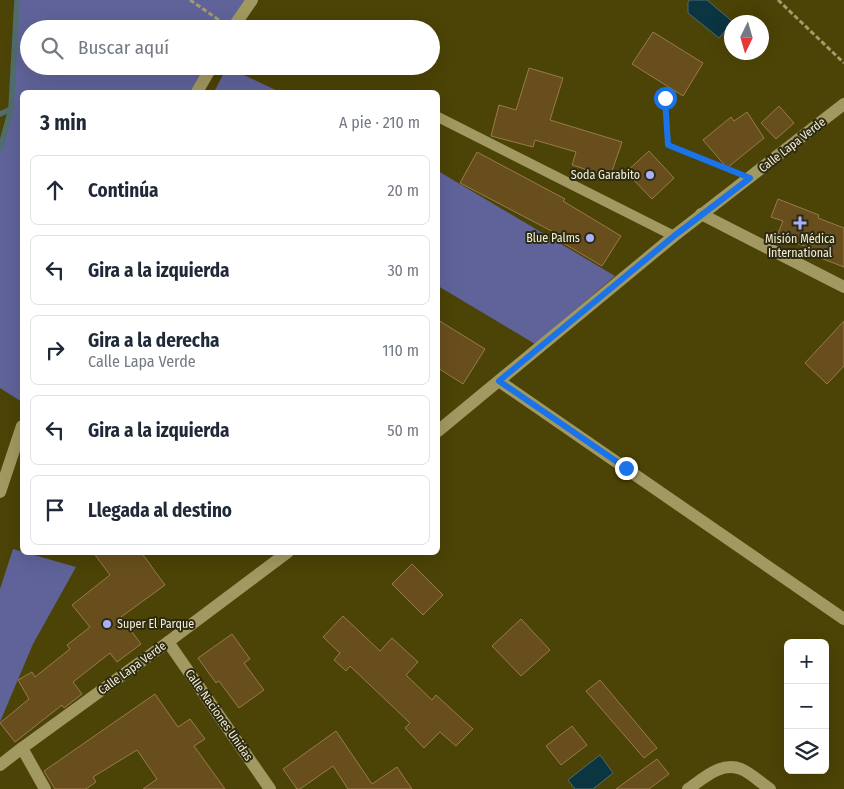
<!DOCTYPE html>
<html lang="es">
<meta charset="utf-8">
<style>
:root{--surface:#fff;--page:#f6f6f7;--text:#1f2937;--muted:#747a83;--line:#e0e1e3}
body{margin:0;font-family:"Fira Sans Condensed",sans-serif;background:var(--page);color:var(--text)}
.controls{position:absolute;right:15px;bottom:15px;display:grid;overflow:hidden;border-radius:8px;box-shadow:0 5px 20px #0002}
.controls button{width:45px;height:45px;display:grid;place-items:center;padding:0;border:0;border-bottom:1px solid var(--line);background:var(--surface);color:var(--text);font:25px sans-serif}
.compass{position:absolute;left:724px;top:15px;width:45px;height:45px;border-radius:50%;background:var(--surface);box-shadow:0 5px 20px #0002;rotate:185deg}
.stop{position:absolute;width:15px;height:15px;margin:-11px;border:4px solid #1a73e8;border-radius:50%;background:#fff}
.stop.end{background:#1a73e8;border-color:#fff;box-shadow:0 1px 5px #0008}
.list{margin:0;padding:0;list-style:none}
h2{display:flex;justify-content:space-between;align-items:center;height:65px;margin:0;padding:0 20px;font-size:21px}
h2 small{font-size:16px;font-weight:400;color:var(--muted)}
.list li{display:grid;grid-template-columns:32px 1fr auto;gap:15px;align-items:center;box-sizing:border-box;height:70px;margin:0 10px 10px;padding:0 10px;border:1px solid var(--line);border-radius:8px}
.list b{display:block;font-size:19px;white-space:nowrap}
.list p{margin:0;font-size:16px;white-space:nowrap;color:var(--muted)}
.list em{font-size:16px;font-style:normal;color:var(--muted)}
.icon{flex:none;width:28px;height:28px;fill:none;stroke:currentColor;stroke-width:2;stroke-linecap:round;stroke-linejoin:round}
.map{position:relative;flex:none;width:844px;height:789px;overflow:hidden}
.search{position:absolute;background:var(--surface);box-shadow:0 5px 20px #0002;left:20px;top:20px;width:420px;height:55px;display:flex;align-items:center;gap:12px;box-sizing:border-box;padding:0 18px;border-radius:28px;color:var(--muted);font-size:19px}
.panel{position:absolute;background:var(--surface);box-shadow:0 5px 20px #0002;left:20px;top:90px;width:420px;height:465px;border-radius:8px}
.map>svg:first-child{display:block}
.green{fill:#5f6399}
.water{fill:#0a3541;stroke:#506d6c}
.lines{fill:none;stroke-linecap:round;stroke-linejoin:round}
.stream{stroke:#506d6c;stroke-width:5.5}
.building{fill:#694e1d;stroke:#987b4a}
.path{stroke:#a29b6f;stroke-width:3;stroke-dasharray:5 2.5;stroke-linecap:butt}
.service{stroke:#a29861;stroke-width:10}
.minor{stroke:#a29861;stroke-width:12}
.route{stroke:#1a73e8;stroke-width:6}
.poi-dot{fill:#a9b0fc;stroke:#2d2a13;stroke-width:2}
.labels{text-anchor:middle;stroke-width:4;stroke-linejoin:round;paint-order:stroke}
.street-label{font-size:12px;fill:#f3efd2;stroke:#2d2a13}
.poi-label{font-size:12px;fill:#f3efd2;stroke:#2d2a13;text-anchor:end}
</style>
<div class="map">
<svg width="844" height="789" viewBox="0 0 844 789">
<rect width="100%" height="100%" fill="#4c4306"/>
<g class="green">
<polygon points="17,0 255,0 232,29 29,29 29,66 208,66 192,92 22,92 22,402 0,388 0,149 11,109"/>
<polygon points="227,67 280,92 214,92"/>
<polygon points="438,171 615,276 535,344 438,286"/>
<polygon points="13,549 76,567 33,644 0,722 0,589"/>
</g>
<g class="water">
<polygon points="690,0 707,0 733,22 719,38 688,13 688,2"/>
<polygon points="600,755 613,773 593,789 575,789 568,780"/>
</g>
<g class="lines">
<g class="stream">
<polyline points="0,114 11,109"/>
<polyline points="0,149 11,109 17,0"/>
</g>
</g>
<g class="building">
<polygon points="653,32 703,63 683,96 632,64"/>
<polygon points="529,68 563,78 550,120 622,142 610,177 572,165 576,152 535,140 533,147 491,136 499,105 516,110"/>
<polygon points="779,106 794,123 776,139 761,123"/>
<polygon points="747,112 764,138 727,168 703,140 731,117 734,121"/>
<polygon points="649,151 674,178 652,199 626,172"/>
<polygon points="477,152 565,199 563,201 621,236 602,266 558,240 561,236 460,183"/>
<polygon points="778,199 819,215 818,218 844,228 844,267 810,254 812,249 777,236 783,221 771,217"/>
<polygon points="438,320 485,349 463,384 438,368"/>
<polygon points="844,321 844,366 827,384 805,363"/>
<polygon points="93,552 141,552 165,585 121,617 141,644 117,662 110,653 73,682 82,694 64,708 62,705 15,742 0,723 29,699 18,680 32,672 35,677 70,649 67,645 90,627 72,605 110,575"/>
<polygon points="412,564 443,595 423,615 392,584"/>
<polygon points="343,616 380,651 392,638 418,662 406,675 432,700 436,695 473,729 456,746 440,732 424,748 405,728 410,723 350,666 346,671 334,660 340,653 323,637"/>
<polygon points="521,619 550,650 521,676 492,646"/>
<polygon points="232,634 250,659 244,663 264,690 239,708 219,681 216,683 198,658"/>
<polygon points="600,680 657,748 644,758 586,691"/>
<polygon points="155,694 178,727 190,719 205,739 194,746 225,789 143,789 157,779 137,750 93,777 96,782 86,789 55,789 44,771"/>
<polygon points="572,726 587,745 561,765 546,746"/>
<polygon points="336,731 372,784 397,767 412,789 348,789 333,766 300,789 297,789 283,769"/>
<polygon points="657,759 669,774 649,789 616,789"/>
</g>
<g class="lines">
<g class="path">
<polyline points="190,0 219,20"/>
<polyline points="778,0 844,63"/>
<polyline points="665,98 668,145 733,171"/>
</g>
<polyline class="service" points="438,117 674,236"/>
<g class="minor">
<polyline points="232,29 252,0"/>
<polyline points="197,92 212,66"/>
<polyline points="701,214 844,287"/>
<polyline points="499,381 844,619"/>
<polyline points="438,431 674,236 844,104"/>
<polyline points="0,492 22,426"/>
<polyline points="168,642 270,789"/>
<polyline points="22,748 45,789"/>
<polyline points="0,765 22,748 168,642 288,552"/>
<path d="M688,789C703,779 721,761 741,769C751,773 761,783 770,789"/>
</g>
</g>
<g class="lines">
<polyline class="route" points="626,468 499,381 674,236 750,178 668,145 665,98"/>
</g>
<g class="poi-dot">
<circle cx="650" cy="175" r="5"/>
<path d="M797.5 215.5h5v5h5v5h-5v5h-5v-5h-5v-5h5z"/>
<circle cx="590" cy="238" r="5"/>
<circle cx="107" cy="624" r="5"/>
</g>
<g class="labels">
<g class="street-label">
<text transform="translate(792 145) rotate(-38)" y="4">Calle Lapa Verde</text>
<text transform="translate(132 668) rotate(-36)" y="4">Calle Lapa Verde</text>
<text transform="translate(219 715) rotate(55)" y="4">Calle Naciones Unidas</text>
</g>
<g class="poi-label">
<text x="640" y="179">Soda Garabito</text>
<text x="580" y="242">Blue Palms</text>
<text x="800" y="243" text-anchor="middle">Misión Médica<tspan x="800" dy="14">International</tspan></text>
<text x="117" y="628" text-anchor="start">Super El Parque</text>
</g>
</g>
</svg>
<div class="controls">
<button>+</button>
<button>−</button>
<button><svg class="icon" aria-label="layers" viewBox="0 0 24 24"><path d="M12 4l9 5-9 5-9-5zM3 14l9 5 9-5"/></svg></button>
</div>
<svg class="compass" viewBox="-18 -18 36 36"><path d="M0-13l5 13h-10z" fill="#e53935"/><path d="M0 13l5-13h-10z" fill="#747a83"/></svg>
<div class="stop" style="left:665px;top:98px"></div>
<div class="stop end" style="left:626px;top:468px"></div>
<div class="search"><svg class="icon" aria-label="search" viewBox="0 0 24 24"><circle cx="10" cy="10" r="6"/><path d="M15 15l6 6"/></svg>Buscar aquí</div>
<section class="panel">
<h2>3 min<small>A pie · 210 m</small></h2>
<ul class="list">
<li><svg class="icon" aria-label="ahead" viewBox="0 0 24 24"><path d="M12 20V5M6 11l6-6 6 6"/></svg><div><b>Continúa</b></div><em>20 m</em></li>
<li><svg class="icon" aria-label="left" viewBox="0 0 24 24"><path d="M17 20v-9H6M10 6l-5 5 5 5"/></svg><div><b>Gira a la izquierda</b></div><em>30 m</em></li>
<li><svg class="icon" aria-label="right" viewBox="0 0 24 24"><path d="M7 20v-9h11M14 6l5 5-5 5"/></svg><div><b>Gira a la derecha</b><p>Calle Lapa Verde</p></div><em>110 m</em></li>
<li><svg class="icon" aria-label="left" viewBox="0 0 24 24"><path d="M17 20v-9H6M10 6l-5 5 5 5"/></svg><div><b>Gira a la izquierda</b></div><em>50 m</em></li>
<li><svg class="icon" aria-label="arrive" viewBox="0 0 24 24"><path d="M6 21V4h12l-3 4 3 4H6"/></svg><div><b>Llegada al destino</b></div></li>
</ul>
</section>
</div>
